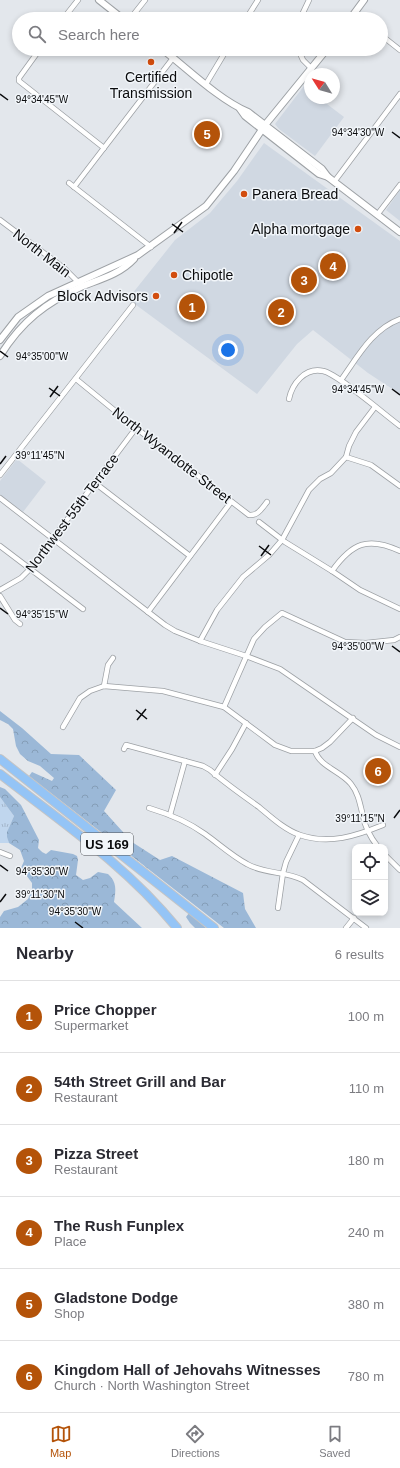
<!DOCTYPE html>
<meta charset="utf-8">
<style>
:root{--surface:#fff;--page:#f7f7f7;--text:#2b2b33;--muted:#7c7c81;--line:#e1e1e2;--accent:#b45309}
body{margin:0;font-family:Arial,sans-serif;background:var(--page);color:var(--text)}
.controls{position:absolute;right:12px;bottom:12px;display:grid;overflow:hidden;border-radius:8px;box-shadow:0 2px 6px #0003}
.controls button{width:36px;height:36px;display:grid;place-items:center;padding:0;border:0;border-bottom:1px solid var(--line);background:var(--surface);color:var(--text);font:20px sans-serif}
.compass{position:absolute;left:304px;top:68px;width:36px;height:36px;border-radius:50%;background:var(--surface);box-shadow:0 2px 6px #0003;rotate:307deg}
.you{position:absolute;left:228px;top:350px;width:14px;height:14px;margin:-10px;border:3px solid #fff;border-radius:50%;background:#1a73e8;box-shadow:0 0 0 6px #1a73e833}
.badge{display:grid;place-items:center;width:26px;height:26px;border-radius:50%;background:var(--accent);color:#fff;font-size:13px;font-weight:700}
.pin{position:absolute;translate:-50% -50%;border:2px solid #fff;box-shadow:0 1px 4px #0006}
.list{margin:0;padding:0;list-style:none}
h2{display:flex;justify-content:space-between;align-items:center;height:52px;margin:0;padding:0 16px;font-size:17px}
h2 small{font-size:13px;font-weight:400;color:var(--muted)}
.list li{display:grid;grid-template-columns:26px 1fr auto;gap:12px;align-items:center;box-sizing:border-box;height:72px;padding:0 16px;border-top:1px solid var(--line)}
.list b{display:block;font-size:15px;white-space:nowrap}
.list p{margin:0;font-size:13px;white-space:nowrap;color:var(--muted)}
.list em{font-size:13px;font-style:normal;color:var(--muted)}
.icon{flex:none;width:22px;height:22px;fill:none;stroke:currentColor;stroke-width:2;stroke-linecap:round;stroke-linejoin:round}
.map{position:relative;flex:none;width:400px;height:928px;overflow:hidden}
.search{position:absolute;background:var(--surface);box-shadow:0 2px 6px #0003;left:12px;right:12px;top:12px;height:44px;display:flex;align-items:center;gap:10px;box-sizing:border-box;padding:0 14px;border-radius:22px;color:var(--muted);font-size:15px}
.sheet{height:484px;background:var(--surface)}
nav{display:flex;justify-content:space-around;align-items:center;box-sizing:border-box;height:56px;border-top:1px solid var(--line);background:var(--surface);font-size:11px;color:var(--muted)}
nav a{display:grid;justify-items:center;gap:2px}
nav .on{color:var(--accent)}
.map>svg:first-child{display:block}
.built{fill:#d0d8e2}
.grass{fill:url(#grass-tufts)}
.forest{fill:url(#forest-crowns)}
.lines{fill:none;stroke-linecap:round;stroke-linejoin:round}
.street-casing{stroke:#9da1a5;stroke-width:6}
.secondary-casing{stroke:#9da1a5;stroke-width:8}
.highway-casing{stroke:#c4c4c5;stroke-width:10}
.street{stroke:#fff;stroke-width:4.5}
.secondary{stroke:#fff;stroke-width:6}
.highway{stroke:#94c4f6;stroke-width:8}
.ticks{fill:none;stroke:#0a0b0d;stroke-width:1.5}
.poi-dot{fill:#d24d0e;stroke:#f1f5f9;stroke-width:1.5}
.labels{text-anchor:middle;stroke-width:3;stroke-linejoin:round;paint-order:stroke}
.shield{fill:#f1f5f9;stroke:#4f5154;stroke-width:1}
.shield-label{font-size:13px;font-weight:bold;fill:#0a0b0d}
.poi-label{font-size:14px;fill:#0a0b0d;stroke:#f1f5f9;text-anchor:start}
.street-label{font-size:14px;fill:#0a0b0d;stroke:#f1f5f9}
.ticks-label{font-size:10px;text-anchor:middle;fill:#0a0b0d;stroke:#f1f5f9;stroke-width:3;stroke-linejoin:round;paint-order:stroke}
</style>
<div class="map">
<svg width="400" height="928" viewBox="0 0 400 928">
<defs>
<pattern id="grass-tufts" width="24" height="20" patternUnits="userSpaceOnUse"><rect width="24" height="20" fill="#c0d6ee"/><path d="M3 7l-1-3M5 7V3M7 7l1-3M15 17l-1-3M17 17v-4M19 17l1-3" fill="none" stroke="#a4b6cb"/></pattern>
<pattern id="forest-crowns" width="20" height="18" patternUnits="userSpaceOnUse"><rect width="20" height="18" fill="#9bb8d7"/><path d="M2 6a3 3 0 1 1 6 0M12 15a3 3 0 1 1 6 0" fill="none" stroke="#849db7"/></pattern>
</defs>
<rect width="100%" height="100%" fill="#e3e7ec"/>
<g class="built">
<polygon points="304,86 310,91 310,98 319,98 344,117 315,156 279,129 275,124"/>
<polygon points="264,143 400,241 400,394 368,373 313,330 297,344 257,394 128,299 175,240 210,213 237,181"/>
<polygon points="400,190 400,221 386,210"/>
<polygon points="17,459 46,482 23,512 0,495 0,481"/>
</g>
<path class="grass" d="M0,797L14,816C10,826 5,832 9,843H0Z"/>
<g class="forest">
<polygon points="0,711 22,728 51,754 79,755 116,790 104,811 132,842 160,860 172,856 243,893 245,909 256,928 224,928 29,776 32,772 52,781 54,778 40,766 28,761 20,754 16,746 13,729 8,724 0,720"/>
<path d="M0,787L5,789L21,805L39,840L38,848L42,852L46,854L51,850L73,854L77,856L78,860L76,875L83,880L90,878L98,872L108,874C117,882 116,890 114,902L142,928H0V917L4,911L18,907L28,899L32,890V883L21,868L24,861L20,850L9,843L7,837V832L14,816L0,797Z"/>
<polygon points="189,913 206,928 195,928 190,923 186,917"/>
</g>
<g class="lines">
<defs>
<g id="street">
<polyline points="354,14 360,19"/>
<polyline points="63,19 78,0"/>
<polyline points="130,19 145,0"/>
<polyline points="246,19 258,0"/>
<polyline points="300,19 309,0"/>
<polyline points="381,35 400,50"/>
<polyline points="40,49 19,78 19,81 104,148"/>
<polyline points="298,49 303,60 312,69"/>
<polyline points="170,55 177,49"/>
<polyline points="206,84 227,49"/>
<polyline points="334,182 400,94"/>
<polyline points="69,183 151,247"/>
<polyline points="74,187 173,58"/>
<polyline points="377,215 400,185"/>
<polyline points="0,220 65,269 80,284"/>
<path d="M76,379L136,428L249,515C258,516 262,508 267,502"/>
<path d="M341,380C357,358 372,329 400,319"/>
<path d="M289,399C292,384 305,367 323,371C338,374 385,415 400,426"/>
<polyline points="346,457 371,465 400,486"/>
<polyline points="0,475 133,305"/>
<polyline points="95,483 190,556"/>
<polyline points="0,498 165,625 175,631 200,641 246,656 280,669 376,735 400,747"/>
<polyline points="259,522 285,542 332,571 360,590 400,609"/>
<polyline points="0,546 83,609"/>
<path d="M332,571C352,543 368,536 400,551"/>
<polyline points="0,590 21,578 30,569 136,428"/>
<polyline points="0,596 15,620 20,624"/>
<polyline points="148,612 231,502"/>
<polyline points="200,641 217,610 243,577 269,555 282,540 309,490 320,479 331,473 346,457 349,446 356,432 375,407"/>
<polyline points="104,686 108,665 113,658"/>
<polyline points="224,707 254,639 265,627 282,613 345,642 366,643 394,640 400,637"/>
<polyline points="63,727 80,698 90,691 104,686 163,691 224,707 275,745 291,751 315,751 322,748 330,742 353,718"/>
<path d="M124,749L126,745L203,766L210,770C225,783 242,795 259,807C271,817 285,830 300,835C329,845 356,836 383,825"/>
<path d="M315,751C320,767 341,771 351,784C359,794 360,805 363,816C365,828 371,838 378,847"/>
<polyline points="215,775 232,749 246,723"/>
<path d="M149,808C169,814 187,821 205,834C219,844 232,856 247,864C264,874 285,871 303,880L366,928"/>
<polyline points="170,815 185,761"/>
<polyline points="0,852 10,856"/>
<polyline points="385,855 400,870"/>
<polyline points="278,908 283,873 286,862 299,835"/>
<polyline points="346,928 354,918"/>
</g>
<g id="secondary">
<polyline points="99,0 123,19"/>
<polyline points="350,19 364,0"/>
<path d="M162,49C188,69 218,99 248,112L322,169L328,177"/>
<polyline points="240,109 245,116 319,174 328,177 400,232"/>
<polyline points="0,340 18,317 48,296 138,255 206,206 234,171 265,125 327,49"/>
<path d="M0,356C21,322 46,302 83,286C101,279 120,274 134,259"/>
</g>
<g id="highway">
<polyline points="0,759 214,928"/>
<path d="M0,774C62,822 128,867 177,928"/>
</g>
</defs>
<use href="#street" class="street-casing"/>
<use href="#secondary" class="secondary-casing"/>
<use href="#highway" class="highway-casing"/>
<use href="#street" class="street"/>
<use href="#secondary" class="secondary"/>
<use href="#highway" class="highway"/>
</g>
<path class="ticks" d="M0,94L8,100M392,132L400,138M172,224L183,232M174,233L182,222M0,351L8,357M49,388L60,396M392,389L400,395M50,397L58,386M0,464L6,456M259,546L271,555M261,556L269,545M0,608L8,614M392,646L400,652M136,710L147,719M137,720L146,709M394,818L400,810M0,865L8,871M0,902L6,894M75,922L83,928"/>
<g class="poi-dot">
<circle cx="151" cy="62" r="4"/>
<circle cx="244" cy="194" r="4"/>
<circle cx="358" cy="229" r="4"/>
<circle cx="174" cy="275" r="4"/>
<circle cx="156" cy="296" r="4"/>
</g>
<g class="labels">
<rect class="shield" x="81" y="833" width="52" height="22" rx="3"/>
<g class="shield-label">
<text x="107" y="849">US 169</text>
</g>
<g class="poi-label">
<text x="151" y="82" text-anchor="middle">Certified<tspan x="151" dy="16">Transmission</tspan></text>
<text x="252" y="199">Panera Bread</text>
<text x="350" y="234" text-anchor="end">Alpha mortgage</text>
<text x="182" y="280">Chipotle</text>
<text x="148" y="301" text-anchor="end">Block Advisors</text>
</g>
<g class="street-label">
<text transform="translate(42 253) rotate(38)" y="5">North Main</text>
<text transform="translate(172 455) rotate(38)" y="5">North Wyandotte Street</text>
<text transform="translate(72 513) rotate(-53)" y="5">Northwest 55th Terrace</text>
</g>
</g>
<g class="ticks-label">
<text x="42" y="103">94°34'45"W</text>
<text x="358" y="136">94°34'30"W</text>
<text x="42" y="360">94°35'00"W</text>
<text x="358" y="393">94°34'45"W</text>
<text x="40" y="459">39°11'45"N</text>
<text x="42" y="618">94°35'15"W</text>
<text x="358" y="650">94°35'00"W</text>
<text x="360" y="822">39°11'15"N</text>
<text x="42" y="875">94°35'30"W</text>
<text x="40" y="898">39°11'30"N</text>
<text x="75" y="915">94°35'30"W</text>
</g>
</svg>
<div class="controls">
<button><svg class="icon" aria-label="locate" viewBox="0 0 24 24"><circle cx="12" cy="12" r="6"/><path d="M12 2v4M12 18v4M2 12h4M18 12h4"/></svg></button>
<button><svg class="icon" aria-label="layers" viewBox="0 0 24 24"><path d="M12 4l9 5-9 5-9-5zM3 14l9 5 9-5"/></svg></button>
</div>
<svg class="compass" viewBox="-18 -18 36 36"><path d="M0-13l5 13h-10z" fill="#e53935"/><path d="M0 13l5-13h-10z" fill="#7c7c81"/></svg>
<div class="you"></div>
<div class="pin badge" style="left:192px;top:307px">1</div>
<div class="pin badge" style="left:281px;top:312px">2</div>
<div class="pin badge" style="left:304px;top:280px">3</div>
<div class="pin badge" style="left:333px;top:266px">4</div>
<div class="pin badge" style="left:207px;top:134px">5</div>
<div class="pin badge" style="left:378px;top:771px">6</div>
<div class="search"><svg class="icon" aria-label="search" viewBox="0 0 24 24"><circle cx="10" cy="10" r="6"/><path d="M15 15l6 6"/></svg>Search here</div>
</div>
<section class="sheet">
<h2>Nearby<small>6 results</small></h2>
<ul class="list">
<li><span class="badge">1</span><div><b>Price Chopper</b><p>Supermarket</p></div><em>100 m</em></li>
<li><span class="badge">2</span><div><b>54th Street Grill and Bar</b><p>Restaurant</p></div><em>110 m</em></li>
<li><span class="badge">3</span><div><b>Pizza Street</b><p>Restaurant</p></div><em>180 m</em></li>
<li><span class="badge">4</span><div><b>The Rush Funplex</b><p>Place</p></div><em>240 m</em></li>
<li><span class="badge">5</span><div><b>Gladstone Dodge</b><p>Shop</p></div><em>380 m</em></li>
<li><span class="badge">6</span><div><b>Kingdom Hall of Jehovahs Witnesses</b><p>Church · North Washington Street</p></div><em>780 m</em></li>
</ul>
</section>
<nav>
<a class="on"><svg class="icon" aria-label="map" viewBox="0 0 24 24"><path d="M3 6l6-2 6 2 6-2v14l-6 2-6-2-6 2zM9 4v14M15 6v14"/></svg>Map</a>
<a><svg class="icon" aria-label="directions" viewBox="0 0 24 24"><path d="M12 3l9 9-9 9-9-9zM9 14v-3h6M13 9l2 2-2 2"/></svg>Directions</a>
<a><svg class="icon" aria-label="saved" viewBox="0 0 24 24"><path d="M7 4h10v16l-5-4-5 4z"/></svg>Saved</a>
</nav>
